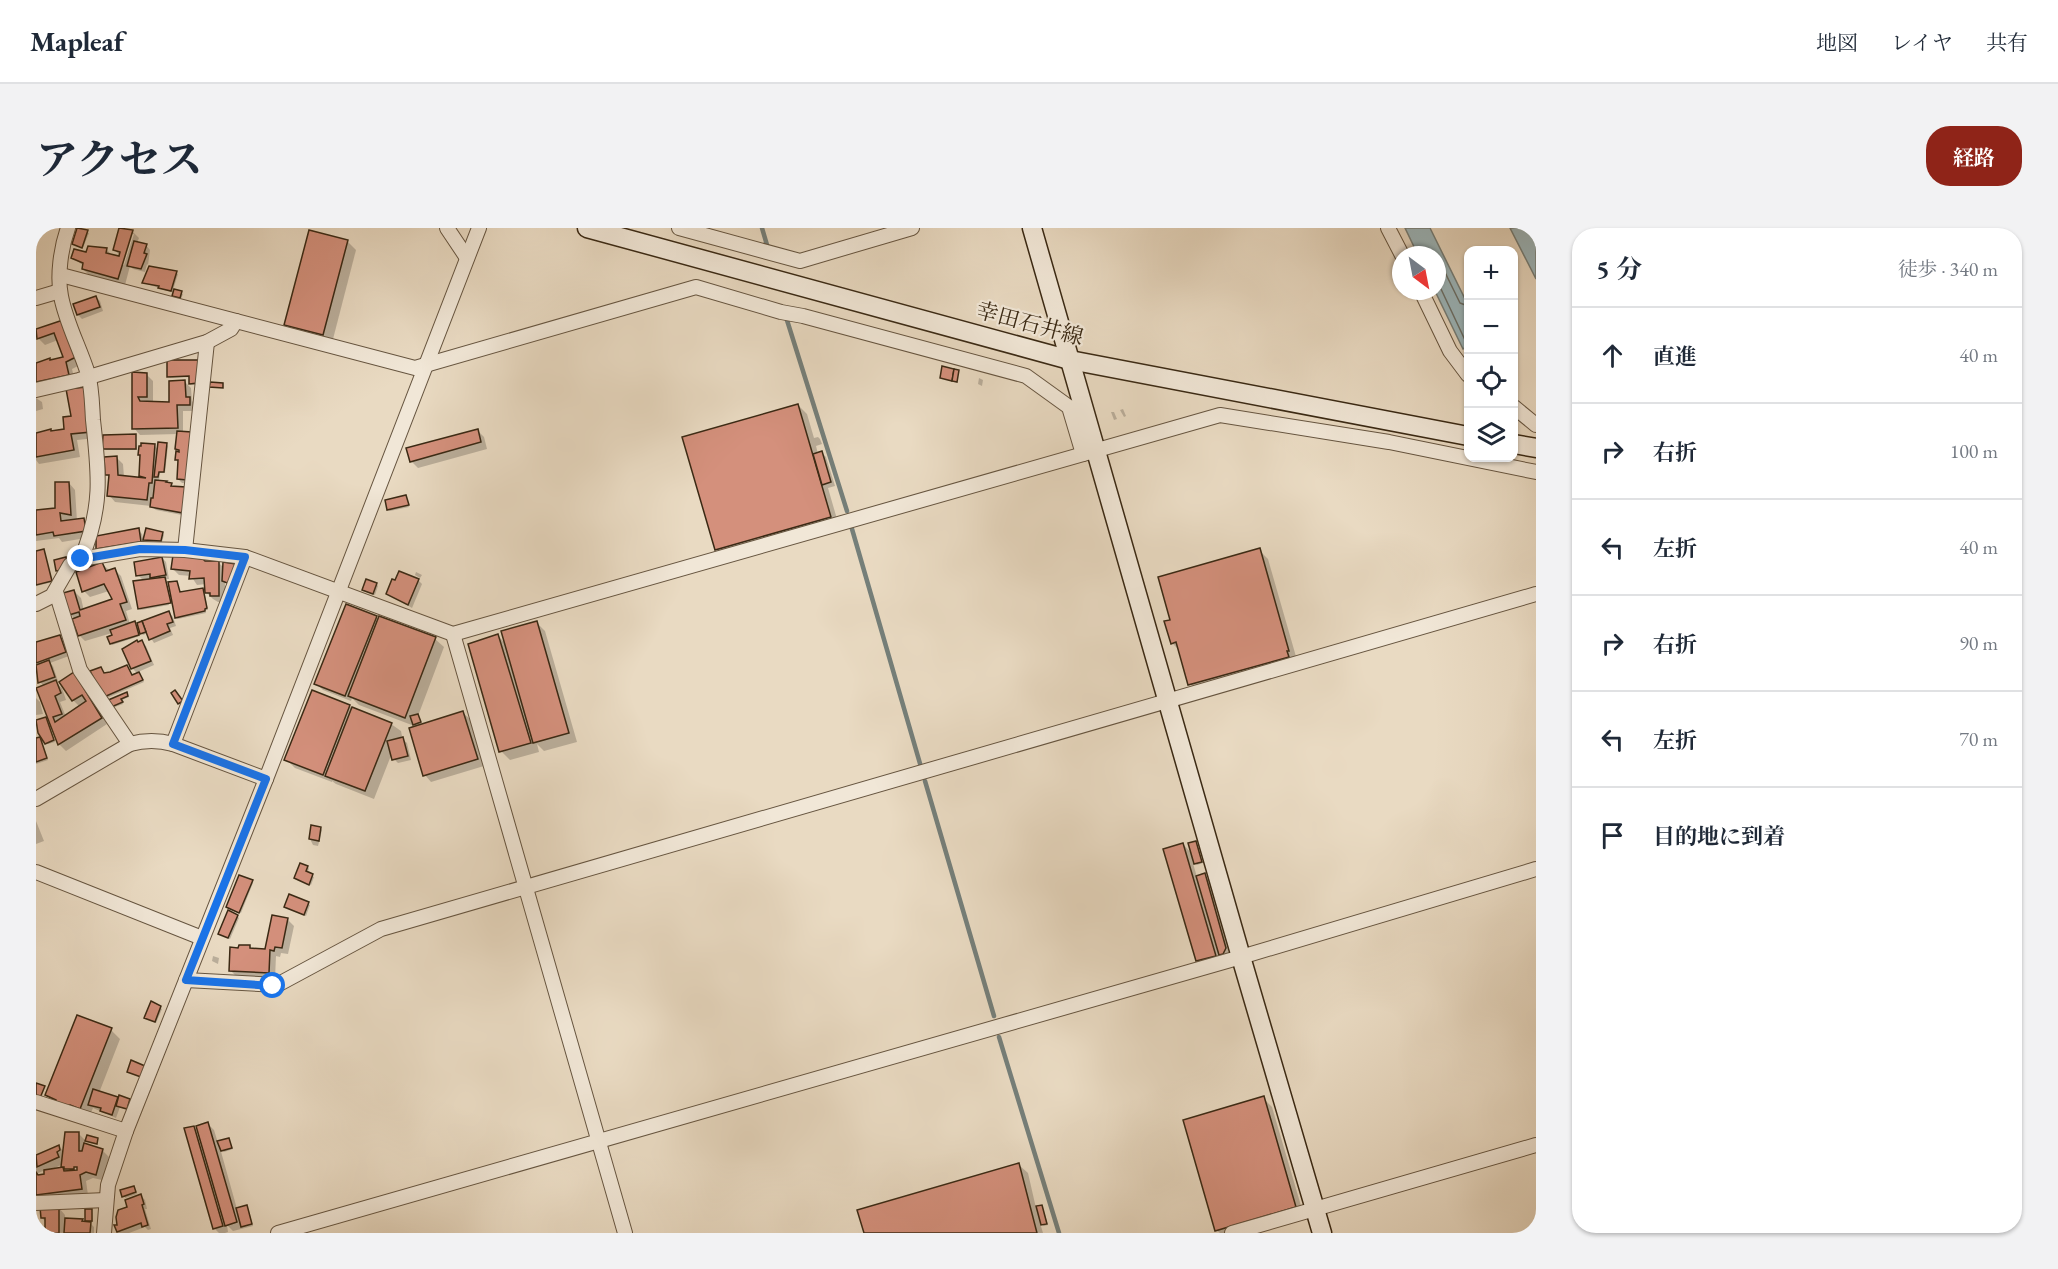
<!DOCTYPE html>
<html lang="ja">
<meta charset="utf-8">
<style>
:root{--surface:#fff;--page:#f2f2f3;--text:#1f2937;--muted:#747a83;--line:#e0e1e3;--accent:#8f2418}
body{margin:0;font-family:"EB Garamond","Noto Serif JP",serif;background:var(--page);color:var(--text)}
.controls{position:absolute;right:18px;top:18px;display:grid;overflow:hidden;border-radius:12px;box-shadow:0 2px 4px #0004}
.controls button{width:54px;height:54px;display:grid;place-items:center;padding:0;border:0;border-bottom:2px solid var(--line);background:var(--surface);color:var(--text);font:30px sans-serif}
.compass{position:absolute;left:1356px;top:18px;width:54px;height:54px;border-radius:50%;background:var(--surface);box-shadow:0 2px 4px #0004;rotate:148deg}
.stop{position:absolute;width:18px;height:18px;margin:-14px;border:4px solid #1a73e8;border-radius:50%;background:#fff}
.stop.end{background:#1a73e8;border-color:#fff;box-shadow:0 2px 6px #0008}
.list{margin:0;padding:0;list-style:none}
h2{display:flex;justify-content:space-between;align-items:center;height:78px;margin:0;padding:0 24px;font-size:26px}
h2 small{font-size:20px;font-weight:400;color:var(--muted)}
.list li{display:grid;grid-template-columns:39px 1fr auto;gap:18px;align-items:center;box-sizing:border-box;height:96px;padding:0 24px;border-top:2px solid var(--line)}
.list b{display:block;font-size:22px;white-space:nowrap}
.list em{font-size:20px;font-style:normal;color:var(--muted)}
.icon{flex:none;width:33px;height:33px;fill:none;stroke:currentColor;stroke-width:2;stroke-linecap:round;stroke-linejoin:round}
.map{position:relative;flex:none;width:1500px;height:1005px;overflow:hidden;border-radius:24px}
header{display:flex;align-items:center;gap:36px;box-sizing:border-box;height:84px;padding:0 30px;background:var(--surface);border-bottom:2px solid var(--line)}
header strong{font-size:28px}
nav{display:flex;gap:33px;margin-inline-start:auto;font-size:21px}
.intro{display:flex;align-items:center;justify-content:space-between;box-sizing:border-box;height:144px;padding:0 36px}
h1{margin:0;font-size:42px}
.button{padding:15px 27px;border-radius:24px;background:var(--accent);color:#fff;font-size:21px;font-weight:700}
main{display:flex;gap:36px;padding:0 36px}
aside{flex:1;background:var(--surface);border-radius:24px;box-shadow:0 2px 4px #0004}
.map>svg:first-child{display:block}
.water{fill:#9cb8be;stroke:#757f7a;stroke-width:1.5}
.shadow{fill:#0003;fill-rule:evenodd}
.lines{fill:none;stroke-linecap:round;stroke-linejoin:round}
.shore{stroke:#6b7069;stroke-width:1.5}
.stream{stroke:#757f7a;stroke-width:4.5}
.building{fill:#d4907c;stroke:#3a2914;stroke-width:1.5}
.street-casing{stroke:#665540;stroke-width:16}
.secondary-casing{stroke:#3a2914;stroke-width:21}
.street{stroke:#f1e7d7;stroke-width:14}
.secondary{stroke:#f1e7d7;stroke-width:18}
.route{stroke:#1a73e8;stroke-width:8}
.labels{text-anchor:middle;stroke-width:4.5;stroke-linejoin:round;paint-order:stroke}
.street-label{font-size:22px;fill:#3a2914;stroke:#f1e7d7}
</style>
<header>
<strong>Mapleaf</strong>
<nav><a>地図</a><a>レイヤ</a><a>共有</a></nav>
</header>
<div class="intro"><h1>アクセス</h1><a class="button">経路</a></div>
<main>
<div class="map">
<svg width="1500" height="1005" viewBox="0 0 1500 1005">
<rect width="100%" height="100%" fill="#e9dac2"/>
<filter id="stains"><feTurbulence type="fractalNoise" baseFrequency=".00333" numOctaves="4"/><feColorMatrix values="0 0 0 0 .2 0 0 0 0 .09 0 0 0 0 .02 0 0 0 .5 -.17"/></filter>
<radialGradient id="worn" r=".72"><stop offset=".6" stop-color="#630" stop-opacity="0"/><stop offset="1" stop-color="#630" stop-opacity=".3"/></radialGradient>
<g class="water">
<polygon points="1369,0 1394,0 1432,77 1432,118 1427,121 1399,63 1401,63 1401,27 1382,27"/>
<polygon points="1474,0 1500,0 1500,51"/>
</g>
<g class="shadow">
<polygon points="43,0 53,5 47,20 38,16"/>
<path d="M83,0L96,3L103,10L101,15L110,17L114,22L112,37L111,36L109,44L97,41L94,38L89,57L54,48L47,41L48,38L37,30L51,26L53,20L71,22L77,28L84,30V28L79,22L84,1ZM95,6H98L88,37L85,36Z"/>
<polygon points="311,13 320,22 296,115 259,105 250,96"/>
<polygon points="140,45 142,46 137,62 147,66 145,71 139,69 138,65 108,55"/>
<polygon points="60,69 64,73 67,83 46,91 42,87"/>
<polygon points="26,93 46,136 36,141 39,154 0,156 0,141 29,130 22,112 9,117 2,110 0,103"/>
<polygon points="161,133 163,157 154,157 154,149 134,150 132,148"/>
<polygon points="97,146 110,146 117,153 117,175 135,176 149,154 155,160 156,173 160,177 160,183 147,183 147,205 155,256 146,255 142,251 144,234 141,231 145,226 141,221 142,206 104,207 98,200"/>
<polygon points="943,150 947,152 946,158 942,156"/>
<polygon points="0,170 6,174 7,181 0,183"/>
<polygon points="762,177 771,186 778,210 782,209 784,211 786,216 780,218 782,226 786,225 790,229 799,258 792,260 803,298 689,330 680,321"/>
<polygon points="1087,181 1090,188 1088,189 1084,182"/>
<polygon points="1075,184 1078,184 1081,191 1078,192"/>
<polygon points="37,189 60,210 41,212 44,229 3,236 0,232 0,207 30,202"/>
<polygon points="442,203 448,209 451,221 382,240 375,233"/>
<polygon points="99,208 101,222 70,222 68,220"/>
<polygon points="130,216 132,218 129,245 124,245 123,253 135,256 138,260 151,288 120,282 115,278 79,274 73,267 74,250 70,246 81,230 87,236 88,249 104,250 106,228 119,218 122,222"/>
<polygon points="33,255 39,262 41,293 47,292 54,298 56,309 26,314 23,310 0,313 0,284 20,281"/>
<polygon points="370,269 373,279 354,283 353,282 351,273"/>
<polygon points="102,302 106,306 109,318 66,325 62,321 62,309"/>
<polygon points="126,305 128,307 126,314 109,312"/>
<polygon points="7,322 17,354 0,358 0,324"/>
<polygon points="1223,322 1232,331 1261,432 1163,465 1154,456 1144,423 1136,415 1136,393"/>
<polygon points="126,330 130,334 133,351 128,351 133,377 105,382 103,381 108,353 102,347"/>
<polygon points="168,334 182,334 188,340 195,357 189,354 189,374 182,374 177,371 170,364 170,356 161,357 155,348 143,347 137,341"/>
<polygon points="66,336 73,342 79,342 85,348 96,381 90,383 94,396 98,395 104,401 105,395 133,385 137,389 140,398 134,400 137,407 118,415 112,405 107,407 101,401 104,408 76,417 75,415 77,408 76,405 49,413 43,407 39,391 34,386 38,363 45,370 48,383 78,372 73,363 54,369 48,363"/>
<polygon points="380,344 386,347 384,350 379,347"/>
<polygon points="382,352 386,356 376,380 352,365"/>
<polygon points="141,354 144,366 167,361 168,363 172,382 169,382 170,385 142,391 140,390 132,356"/>
<polygon points="341,356 342,358 339,367 329,363"/>
<polygon points="340,389 343,392 399,411 408,419 382,488 386,497 427,485 434,491 448,538 395,554 389,547 381,499 323,477 316,470 315,473 287,462 280,455"/>
<polygon points="500,394 509,403 541,514 508,523 501,516 503,524 474,532 465,523 462,408 471,417"/>
<polygon points="24,409 28,413 33,428 14,435 17,438 22,453 19,454 26,460 30,472 24,474 30,489 44,479 37,472 44,453 71,496 30,523 23,516 17,499 14,500 19,514 12,516 10,513 6,514 12,532 0,536 0,511 7,509 0,494 9,491 15,497 8,458 4,454 0,444 0,415"/>
<polygon points="106,414 110,418 118,437 102,444 108,454 71,470 68,447 91,438 96,448 102,446 97,441 88,421"/>
<polygon points="91,466 93,469 86,472 87,476 76,480 75,479"/>
<polygon points="0,470 4,474 7,486 0,487"/>
<polygon points="313,478 355,496 365,503 366,508 361,512 366,511 371,515 375,532 362,535 358,531 356,525 338,571 300,556 296,553 296,554 259,540 250,531"/>
<polygon points="0,593 8,613 0,616"/>
<polygon points="285,601 286,602 282,618 277,617 274,611"/>
<polygon points="1159,614 1167,635 1161,637 1156,632 1161,649 1168,647 1172,651 1193,725 1191,730 1188,731 1183,726 1186,734 1168,739 1161,733 1147,616 1156,626"/>
<polygon points="265,637 272,639 273,641 271,645 278,649 275,657 260,650"/>
<polygon points="216,653 217,655 205,685 193,681 192,679"/>
<polygon points="254,668 274,677 270,688 250,679"/>
<polygon points="201,688 203,690 194,711 185,707"/>
<polygon points="251,691 258,698 252,726 245,725 244,729 240,728 239,751 201,749 194,742 214,719 217,722 230,723"/>
<polygon points="177,728 183,730 182,736 176,733"/>
<polygon points="116,775 126,781 120,795 112,791"/>
<polygon points="75,802 84,811 63,865 83,872 84,869 94,872 95,874 93,882 84,879 80,890 57,880 53,889 20,876 11,867"/>
<polygon points="1227,870 1236,879 1268,988 1209,1005 1184,1005 1180,1002"/>
<polygon points="172,896 178,902 182,915 193,911 194,913 197,921 188,924 184,920 201,981 210,978 212,980 217,998 197,1003 191,997 192,1004 189,1005 183,1005 178,1000 158,899 164,905"/>
<path d="M42,905L49,912V917L66,922L73,929L66,952L57,950L50,953L52,967L0,969V929L23,918L28,924ZM27,936V941L15,942ZM43,937L42,943L32,944V939ZM7,943L10,947L2,948V945Z"/>
<polygon points="983,937 992,945 1000,980 1006,978 1007,980 1012,997 1008,998 1004,995 1007,1005 830,1005"/>
<polygon points="98,959 101,966 89,970 88,968"/>
<polygon points="105,968 109,972 111,981 109,981 115,1001 112,1002 109,999 93,1005 83,1005 82,1004 93,980"/>
<polygon points="23,980 29,987 29,992 46,992 50,997 50,983 56,983 57,994 53,994 58,999 58,1005 11,1005 11,995 6,990"/>
</g>
<g class="lines">
<g class="shore">
<polyline points="1401,28 1424,75 1432,78"/>
<polyline points="1401,58 1405,61 1429,112 1432,113"/>
</g>
<g class="stream">
<polyline points="726,0 731,17"/>
<polyline points="750,89 811,283"/>
<polyline points="816,301 885,539"/>
<polyline points="889,553 958,788"/>
<polyline points="963,809 1023,1005"/>
</g>
</g>
<g class="building">
<polygon points="41,0 52,2 46,20 36,16"/>
<polygon points="83,0 97,2 82,51 46,41 47,35 35,30 38,21 50,24 52,18 71,20 70,25 83,28 84,24 77,22"/>
<polygon points="273,2 312,12 287,107 248,97"/>
<polygon points="98,13 111,16 108,25 111,26 105,41 91,38"/>
<polygon points="113,38 141,43 135,63 122,60 123,58 106,55"/>
<polygon points="138,61 146,63 144,70 136,68"/>
<polygon points="60,68 64,79 41,87 37,76"/>
<polygon points="27,92 40,129 30,134 33,147 0,154 0,135 14,130 14,132 27,129 18,105 1,111 0,101"/>
<polygon points="131,132 162,132 162,155 153,156 153,148 131,149"/>
<polygon points="906,138 918,141 916,153 904,150"/>
<polygon points="918,141 923,142 921,154 916,153"/>
<polygon points="96,144 111,145 111,169 102,169 104,173 133,174 133,153 149,152 150,169 154,169 154,177 141,177 142,200 96,201"/>
<polygon points="174,154 187,155 187,160 173,159"/>
<polygon points="50,159 55,204 35,206 38,222 0,229 0,205 15,201 15,203 28,201 27,189 35,188 30,161"/>
<polygon points="762,176 795,289 679,322 646,209"/>
<polygon points="442,201 445,214 374,234 370,220"/>
<polygon points="141,203 156,204 151,252 141,251 142,232 139,232 140,223 143,224 143,222 139,221"/>
<polygon points="100,206 100,221 66,221 67,207"/>
<polygon points="122,214 131,215 128,244 123,244 122,249 118,249"/>
<polygon points="105,215 119,216 116,255 113,255 111,272 71,268 73,247 69,247 68,229 81,228 82,247 110,250 103,248 104,227 102,227 103,218 105,218"/>
<polygon points="786,223 795,254 786,257 777,226"/>
<polygon points="119,252 131,253 130,254 136,255 135,258 150,259 147,285 114,279 115,270 117,270"/>
<polygon points="19,254 33,254 35,287 24,285 25,293 48,290 50,303 18,308 17,304 0,307 0,282 19,280"/>
<polygon points="370,267 373,277 351,282 349,272"/>
<polygon points="103,300 105,314 60,321 60,308"/>
<polygon points="110,300 127,304 125,313 107,312"/>
<polygon points="1224,320 1253,423 1251,423 1253,429 1152,457 1140,414 1135,416 1128,393 1134,392 1122,349"/>
<polygon points="8,321 16,353 0,357 0,323"/>
<polygon points="137,327 167,331 169,333 183,333 183,368 174,368 174,365 169,365 168,350 153,351 154,343 135,341"/>
<polygon points="30,329 31,335 27,342 20,343 18,332"/>
<polygon points="126,329 130,347 114,350 114,346 100,348 98,334"/>
<polygon points="66,334 70,343 79,340 91,374 84,376 90,392 42,408 36,391 44,388 43,384 33,387 27,365 38,362 44,382 76,371 68,356 46,364 40,344"/>
<polygon points="187,334 200,336 194,356 186,353"/>
<polygon points="363,343 383,351 372,377 350,366 356,351 359,352"/>
<polygon points="129,349 135,375 102,381 97,353"/>
<polygon points="330,351 341,355 337,366 326,362"/>
<polygon points="141,353 144,364 167,360 171,380 169,381 169,383 139,390 132,354"/>
<polygon points="310,376 341,388 309,468 278,456"/>
<polygon points="133,383 137,394 131,396 134,403 113,412 106,393"/>
<polygon points="343,388 400,409 369,490 312,468"/>
<polygon points="99,393 103,407 74,416 71,409 76,407 74,402"/>
<polygon points="106,393 110,404 104,406 101,395"/>
<polygon points="501,393 533,505 497,515 465,403"/>
<polygon points="462,406 495,515 463,524 432,416"/>
<polygon points="24,407 30,424 0,435 0,414"/>
<polygon points="101,412 102,414 106,412 115,433 95,441 86,421"/>
<polygon points="13,432 19,449 2,455 0,437"/>
<polygon points="91,437 96,447 103,444 107,452 68,469 54,443 65,439 68,445 74,444"/>
<polygon points="38,444 66,490 22,517 0,460 20,452 25,465 19,468 26,486 17,489 19,494 50,473 46,467 36,473 23,454"/>
<polygon points="139,462 147,473 142,476 135,465"/>
<polygon points="276,462 314,477 287,547 248,532"/>
<polygon points="91,464 92,468 85,471 87,474 73,480 70,473"/>
<polygon points="316,479 356,495 329,563 289,548"/>
<polygon points="427,483 442,531 387,548 373,500"/>
<polygon points="382,486 385,494 377,497 374,488"/>
<polygon points="10,489 18,512 9,516 2,505 0,492"/>
<polygon points="4,509 11,530 0,534 0,510"/>
<polygon points="367,509 372,528 356,532 351,513"/>
<polygon points="275,597 285,599 283,613 273,611"/>
<polygon points="1160,613 1166,634 1158,636 1152,615"/>
<polygon points="1147,615 1180,728 1160,733 1127,621"/>
<polygon points="264,635 272,638 270,643 277,646 273,657 258,650"/>
<polygon points="1169,645 1190,720 1187,726 1183,727 1160,648"/>
<polygon points="203,647 217,652 203,685 190,679"/>
<polygon points="253,666 273,674 268,687 248,679"/>
<polygon points="192,682 202,687 192,710 182,706"/>
<polygon points="236,687 252,690 246,720 239,719 238,723 234,722 233,745 193,743 194,719 202,720 203,717 214,717 214,720 229,721"/>
<polygon points="115,773 125,778 119,794 108,790"/>
<polygon points="41,787 76,800 44,881 34,877 32,881 19,876 20,872 9,867"/>
<polygon points="95,832 109,838 105,849 91,844"/>
<polygon points="0,855 9,858 4,870 0,868"/>
<polygon points="57,861 82,869 76,887 64,883 65,880 52,877"/>
<polygon points="83,867 94,871 91,881 80,878"/>
<polygon points="1228,868 1260,979 1179,1003 1147,892"/>
<polygon points="172,894 201,994 189,998 160,898"/>
<polygon points="158,898 187,998 177,1001 148,900"/>
<polygon points="29,904 43,904 43,923 46,923 48,915 67,921 60,947 50,944 44,947 46,961 0,967 0,944 2,947 8,946 8,942 27,939 28,943 41,942 41,939 38,939 38,941 28,941 28,939 25,939"/>
<polygon points="51,907 62,910 61,916 49,913"/>
<polygon points="193,910 196,920 185,923 181,913"/>
<polygon points="23,917 24,922 21,924 23,929 1,939 0,927"/>
<polygon points="983,935 1001,1005 828,1005 821,982"/>
<polygon points="98,958 100,964 86,969 84,962"/>
<polygon points="105,966 108,976 106,977 112,997 106,999 105,995 81,1004 78,997 81,997 80,989 82,982 91,979 89,972"/>
<polygon points="211,977 216,996 205,999 200,980"/>
<polygon points="1006,977 1011,996 1005,997 1000,978"/>
<polygon points="4,979 23,979 23,1005 9,1005 9,990 5,990"/>
<rect x="49" y="981" width="7" height="12"/>
<polygon points="29,990 47,991 46,993 55,994 54,1005 28,1005"/>
</g>
<g class="lines">
<defs>
<g id="street">
<path d="M32,0C25,19 21,48 25,68C30,95 44,120 52,146C56,160 56,177 57,192C63,246 67,280 45,331"/>
<polyline points="411,0 431,30"/>
<polyline points="643,0 764,33 876,0"/>
<polyline points="1352,0 1366,27"/>
<polyline points="25,47 379,140 660,59 745,84 767,88 990,148 1033,179 1047,226"/>
<polyline points="1385,63 1414,123 1432,147"/>
<polyline points="0,70 24,63"/>
<polyline points="0,162 43,152 171,114 195,101 200,93"/>
<polyline points="1478,179 1500,197"/>
<polyline points="149,322 171,114"/>
<polyline points="20,364 44,442 94,516"/>
<polyline points="0,376 16,368 34,337 45,331 104,321 149,322 209,329 417,406 1184,187 1353,214 1500,244"/>
<polyline points="417,406 589,1005"/>
<polyline points="137,516 209,329"/>
<path d="M0,571L94,516C108,512 123,512 137,516L230,551"/>
<polyline points="0,644 166,710"/>
<polyline points="150,752 241,757 345,701 1500,366"/>
<polyline points="0,874 90,903"/>
<polyline points="0,975 70,972"/>
<polyline points="68,1005 72,957 90,903 230,551 443,0"/>
<polyline points="242,1005 1205,729 1500,641"/>
<polyline points="1196,1005 1500,917"/>
</g>
<g id="secondary">
<polyline points="551,0 1034,132 1432,208"/>
<polyline points="996,0 1205,729 1286,1005"/>
<polyline points="1478,216 1500,220"/>
</g>
</defs>
<use href="#street" class="street-casing"/>
<use href="#secondary" class="secondary-casing"/>
<use href="#street" class="street"/>
<use href="#secondary" class="secondary"/>
</g>
<g class="lines">
<polyline class="route" points="45,331 104,321 149,322 209,329 137,516 230,551 150,752 237,758"/>
</g>
<g class="labels">
<g class="street-label">
<text transform="translate(994 95) rotate(15)" y="8">幸田石井線</text>
</g>
</g>
<rect width="100%" height="100%" filter="url(#stains)"/>
<rect width="100%" height="100%" fill="url(#worn)"/>
</svg>
<div class="controls">
<button>+</button>
<button>−</button>
<button><svg class="icon" aria-label="locate" viewBox="0 0 24 24"><circle cx="12" cy="12" r="6"/><path d="M12 2v4M12 18v4M2 12h4M18 12h4"/></svg></button>
<button><svg class="icon" aria-label="layers" viewBox="0 0 24 24"><path d="M12 4l9 5-9 5-9-5zM3 14l9 5 9-5"/></svg></button>
</div>
<svg class="compass" viewBox="-18 -18 36 36"><path d="M0-13l5 13h-10z" fill="#e53935"/><path d="M0 13l5-13h-10z" fill="#747a83"/></svg>
<div class="stop" style="left:237px;top:758px"></div>
<div class="stop end" style="left:45px;top:331px"></div>
</div>
<aside>
<h2>5 分<small>徒歩 · 340 m</small></h2>
<ul class="list">
<li><svg class="icon" aria-label="ahead" viewBox="0 0 24 24"><path d="M12 20V5M6 11l6-6 6 6"/></svg><div><b>直進</b></div><em>40 m</em></li>
<li><svg class="icon" aria-label="right" viewBox="0 0 24 24"><path d="M7 20v-9h11M14 6l5 5-5 5"/></svg><div><b>右折</b></div><em>100 m</em></li>
<li><svg class="icon" aria-label="left" viewBox="0 0 24 24"><path d="M17 20v-9H6M10 6l-5 5 5 5"/></svg><div><b>左折</b></div><em>40 m</em></li>
<li><svg class="icon" aria-label="right" viewBox="0 0 24 24"><path d="M7 20v-9h11M14 6l5 5-5 5"/></svg><div><b>右折</b></div><em>90 m</em></li>
<li><svg class="icon" aria-label="left" viewBox="0 0 24 24"><path d="M17 20v-9H6M10 6l-5 5 5 5"/></svg><div><b>左折</b></div><em>70 m</em></li>
<li><svg class="icon" aria-label="arrive" viewBox="0 0 24 24"><path d="M6 21V4h12l-3 4 3 4H6"/></svg><div><b>目的地に到着</b></div></li>
</ul>
</aside>
</main>
